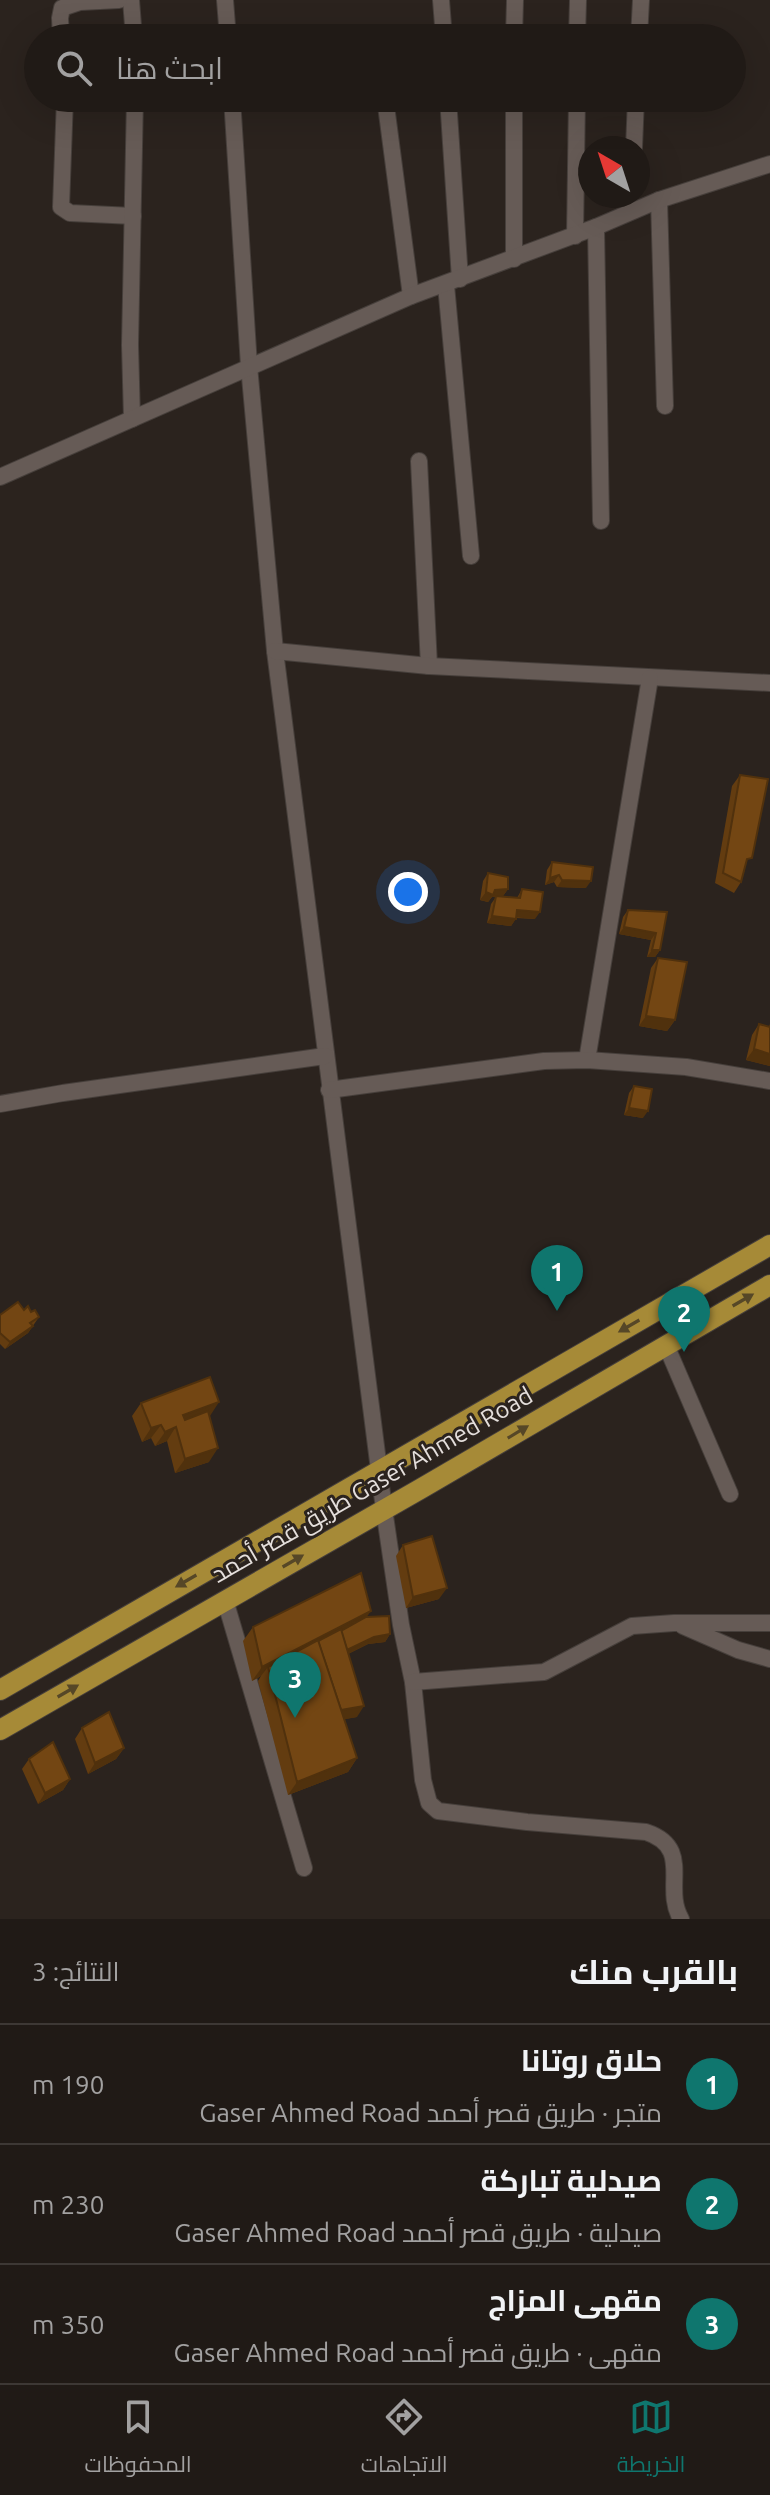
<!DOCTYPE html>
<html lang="ar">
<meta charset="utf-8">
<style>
:root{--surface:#201a16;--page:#2d2723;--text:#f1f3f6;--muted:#a2a1a1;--line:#3d3835;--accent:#0f766e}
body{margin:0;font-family:Ubuntu,Cairo,sans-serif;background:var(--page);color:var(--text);direction:rtl}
.compass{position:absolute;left:578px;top:136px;width:72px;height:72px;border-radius:50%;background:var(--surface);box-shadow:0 8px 32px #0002;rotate:321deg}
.you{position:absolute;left:408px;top:892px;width:28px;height:28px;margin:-20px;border:6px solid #fff;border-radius:50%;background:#1a73e8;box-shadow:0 0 0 12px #1a73e833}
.badge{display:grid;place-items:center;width:52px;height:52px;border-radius:50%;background:var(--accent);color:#fff;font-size:26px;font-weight:700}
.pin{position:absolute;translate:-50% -66px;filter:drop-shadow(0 2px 4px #0008)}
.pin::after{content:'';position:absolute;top:42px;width:28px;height:24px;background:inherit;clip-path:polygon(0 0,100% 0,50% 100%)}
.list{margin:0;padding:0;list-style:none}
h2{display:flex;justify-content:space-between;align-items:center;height:104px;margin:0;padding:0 32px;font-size:34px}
h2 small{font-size:26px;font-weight:400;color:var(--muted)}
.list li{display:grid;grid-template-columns:52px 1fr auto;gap:24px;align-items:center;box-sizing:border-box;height:120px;padding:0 32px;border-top:2px solid var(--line)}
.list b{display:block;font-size:30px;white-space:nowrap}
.list p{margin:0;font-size:26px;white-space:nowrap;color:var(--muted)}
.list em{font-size:26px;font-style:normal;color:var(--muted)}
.icon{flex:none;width:44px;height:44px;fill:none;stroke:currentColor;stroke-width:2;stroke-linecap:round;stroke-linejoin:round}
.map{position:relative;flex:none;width:770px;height:1919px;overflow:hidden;direction:ltr}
.search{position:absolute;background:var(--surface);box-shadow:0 8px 32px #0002;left:24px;right:24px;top:24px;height:88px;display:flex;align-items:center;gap:20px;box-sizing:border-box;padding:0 28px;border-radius:44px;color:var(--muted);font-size:30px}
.sheet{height:464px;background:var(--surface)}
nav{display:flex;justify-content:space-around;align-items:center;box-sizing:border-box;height:112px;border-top:2px solid var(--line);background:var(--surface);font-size:22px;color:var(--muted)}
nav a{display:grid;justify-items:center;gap:4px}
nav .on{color:var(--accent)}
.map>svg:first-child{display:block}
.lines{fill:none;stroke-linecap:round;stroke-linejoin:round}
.minor-casing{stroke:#463f3b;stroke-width:18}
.major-casing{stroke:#463f3b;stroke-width:22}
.minor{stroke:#665b56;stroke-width:16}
.major{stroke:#a68a37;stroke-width:20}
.wall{fill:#633c10}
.shaded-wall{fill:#50310d}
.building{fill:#734613;stroke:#50310d;stroke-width:2}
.oneway{fill:#564727}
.labels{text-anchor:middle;stroke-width:6;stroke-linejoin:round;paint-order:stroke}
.street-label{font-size:24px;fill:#e5dfdc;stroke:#2b231e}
</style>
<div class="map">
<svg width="770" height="1919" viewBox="0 0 770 1919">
<rect width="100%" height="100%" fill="#2b231e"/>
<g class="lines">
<defs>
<g id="minor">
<polyline points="131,0 134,38"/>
<polyline points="225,0 228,38"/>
<polyline points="441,0 444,38"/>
<polyline points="61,38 60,18 62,8 80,2 119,0"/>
<polyline points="514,38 515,0"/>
<polyline points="577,38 578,0"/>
<polyline points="639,38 641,0"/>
<polyline points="65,98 61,207 70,213 133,216"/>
<path d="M232,98L249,366L275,651L384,1509L401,1625L413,1682L423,1780L429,1803L438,1811L527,1822L646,1832C694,1848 662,1887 681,1919"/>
<polyline points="385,98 411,296"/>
<polyline points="448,98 460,279"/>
<polyline points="634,148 636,98"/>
<polyline points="659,200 665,406"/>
<polyline points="596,227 601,521"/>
<polyline points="575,236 577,98"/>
<polyline points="514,259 514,98"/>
<polyline points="446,285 471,556"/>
<polyline points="132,419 130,345 135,98"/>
<polyline points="419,461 429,666"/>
<polyline points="0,477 411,296 596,227 659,200 770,164"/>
<polyline points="275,651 429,666 770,683"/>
<polyline points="587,1060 650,678"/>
<polyline points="329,1090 544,1061 587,1060 686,1067 770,1081"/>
<polyline points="0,1104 63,1093 325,1056"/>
<polyline points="666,1345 730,1494"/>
<polyline points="225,1600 304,1868"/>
<polyline points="683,1626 738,1650 770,1659"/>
<polyline points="413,1682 544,1672 632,1626 674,1623 770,1623"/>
</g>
<g id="major">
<polyline points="0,1690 770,1245"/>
<polyline points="0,1730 422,1488 770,1285"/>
</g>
</defs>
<use href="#minor" class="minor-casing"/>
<use href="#major" class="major-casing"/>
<use href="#minor" class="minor"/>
<use href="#major" class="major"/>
</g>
<g class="wall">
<polygon points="740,775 745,869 741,882 734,893 715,883 732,786"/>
<polygon points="552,862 586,888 557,887 554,882 545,885 547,870"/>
<polygon points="488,873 508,889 503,896 498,897 517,898 522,889 535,919 516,918 511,926 487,923 491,904 496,897 492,897 488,902 480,900 483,881"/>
<polygon points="628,910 667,912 660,950 655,957 647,957 651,940 619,934 623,917"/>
<polygon points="658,958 675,1020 667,1031 639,1026 651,968"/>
<polygon points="759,1024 769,1027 770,1024 770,1066 746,1060 752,1035"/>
<polygon points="634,1086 643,1118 624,1115 629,1093"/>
<polygon points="24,1310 31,1312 39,1317 28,1333 5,1349 0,1344 0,1315"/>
<polygon points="141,1403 209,1416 209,1462 175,1473 167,1441 155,1446 151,1438 142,1442 132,1416"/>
<polygon points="403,1545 439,1599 406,1608 396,1556"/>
<polygon points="366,1617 390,1634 385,1642 368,1644 348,1654 357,1717 344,1719 357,1758 348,1772 288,1795 258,1681 261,1676 252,1681 243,1641 253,1627"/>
<polygon points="82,1728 124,1748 116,1759 88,1774 75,1739"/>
<polygon points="29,1759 70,1779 63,1790 38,1804 22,1769"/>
</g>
<g class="shaded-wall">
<polygon points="559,875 554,882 545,885 550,878"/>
<polygon points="562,880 591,881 586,888 557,887"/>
<polygon points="508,889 503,896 492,897 488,902 480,900 486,892"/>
<polygon points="517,910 540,912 535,919 512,917"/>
<polygon points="492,916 516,919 511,926 487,923"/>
<polygon points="624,927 656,933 651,940 619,934"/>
<polygon points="652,950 660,950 655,957 647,957"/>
<polygon points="646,1016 675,1020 667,1031 639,1026"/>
<polygon points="754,1049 770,1054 770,1066 746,1060"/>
<polygon points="629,1108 648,1111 643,1118 624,1115"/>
<polygon points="33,1326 28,1333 5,1349 10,1342"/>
<polygon points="219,1402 210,1416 175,1428 167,1441 155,1446 165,1432 183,1415"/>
<polygon points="161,1425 151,1438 142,1442 151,1428"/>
<polygon points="218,1448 209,1462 175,1473 185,1459"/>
<polygon points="447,1588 439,1599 406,1608 413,1597"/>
<polygon points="371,1611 361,1625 268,1667 261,1676 252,1681 262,1667"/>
<polygon points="390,1634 385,1642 368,1644 340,1658 345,1651 374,1637"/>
<polygon points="364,1706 357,1717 331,1722 338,1711"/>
<polygon points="124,1748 116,1759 88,1774 95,1763"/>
<polygon points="357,1758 348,1772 288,1795 297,1782"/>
<polygon points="70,1779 63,1790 38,1804 45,1793"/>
</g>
<g class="building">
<polygon points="740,775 768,779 752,858 747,859 741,882 723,873"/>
<polygon points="552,862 593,867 591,881 562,880 559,875 550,878"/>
<polygon points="488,873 508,877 508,889 495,890 493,895 486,892"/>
<polygon points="522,889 543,892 540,912 517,910 516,919 492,916 496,896 520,898"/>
<polygon points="628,910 667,912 660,950 652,950 656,933 624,927"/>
<polygon points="658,958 687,962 675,1020 646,1016"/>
<polygon points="759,1024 770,1027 770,1054 754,1049"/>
<polygon points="634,1086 652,1089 648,1111 629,1108"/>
<polygon points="18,1302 24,1310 28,1306 31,1312 35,1310 39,1317 30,1323 33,1326 10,1342 0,1333 0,1315"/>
<polygon points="210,1377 219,1402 183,1415 185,1420 208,1411 218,1448 185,1459 176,1427 165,1432 161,1425 151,1428 141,1403"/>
<polygon points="432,1536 447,1588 413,1597 403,1545"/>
<polygon points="361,1573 371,1611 262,1667 253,1627"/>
<polygon points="389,1616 390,1634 374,1637 347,1650 341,1631 366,1617"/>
<polygon points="341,1629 364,1706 341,1710 318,1641"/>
<polygon points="318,1640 357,1758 297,1782 268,1667"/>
<polygon points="109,1712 124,1748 95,1763 82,1728"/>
<polygon points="53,1742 70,1779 45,1793 29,1759"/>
</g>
<defs><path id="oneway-solid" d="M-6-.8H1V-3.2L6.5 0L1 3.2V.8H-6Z" transform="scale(2)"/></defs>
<g class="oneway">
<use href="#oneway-solid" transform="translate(743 1300) rotate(-30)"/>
<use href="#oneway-solid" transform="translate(629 1326) rotate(150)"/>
<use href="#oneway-solid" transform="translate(518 1432) rotate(-31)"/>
<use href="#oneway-solid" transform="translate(293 1561) rotate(-30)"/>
<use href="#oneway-solid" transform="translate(186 1581) rotate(150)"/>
<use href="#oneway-solid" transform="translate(68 1691) rotate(-30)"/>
</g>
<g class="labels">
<g class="street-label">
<text transform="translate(372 1485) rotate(-30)" y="8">طريق قصر أحمد Gaser Ahmed Road</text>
</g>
</g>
</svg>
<svg class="compass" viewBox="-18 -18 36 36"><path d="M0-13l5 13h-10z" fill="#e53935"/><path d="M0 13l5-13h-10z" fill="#a2a1a1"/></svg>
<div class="you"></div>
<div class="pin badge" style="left:557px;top:1311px">1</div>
<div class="pin badge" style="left:684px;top:1352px">2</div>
<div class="pin badge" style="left:295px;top:1718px">3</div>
<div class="search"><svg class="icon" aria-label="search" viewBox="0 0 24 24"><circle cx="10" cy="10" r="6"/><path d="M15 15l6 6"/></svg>ابحث هنا</div>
</div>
<section class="sheet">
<h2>بالقرب منك<small>النتائج: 3</small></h2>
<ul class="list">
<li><span class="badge">1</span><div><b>حلاق روتانا</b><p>متجر · طريق قصر أحمد Gaser Ahmed Road</p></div><em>190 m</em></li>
<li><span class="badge">2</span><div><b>صيدلية تباركة</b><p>صيدلية · طريق قصر أحمد Gaser Ahmed Road</p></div><em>230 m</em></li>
<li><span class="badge">3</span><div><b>مقهى المزاج</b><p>مقهى · طريق قصر أحمد Gaser Ahmed Road</p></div><em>350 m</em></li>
</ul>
</section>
<nav>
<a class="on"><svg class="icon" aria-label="map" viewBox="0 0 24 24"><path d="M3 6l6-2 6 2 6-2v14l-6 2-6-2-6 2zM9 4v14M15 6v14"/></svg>الخريطة</a>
<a><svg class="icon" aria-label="directions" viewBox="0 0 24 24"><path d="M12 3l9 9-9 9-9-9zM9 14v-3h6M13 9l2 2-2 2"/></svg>الاتجاهات</a>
<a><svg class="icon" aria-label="saved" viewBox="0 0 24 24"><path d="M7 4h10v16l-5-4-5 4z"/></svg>المحفوظات</a>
</nav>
